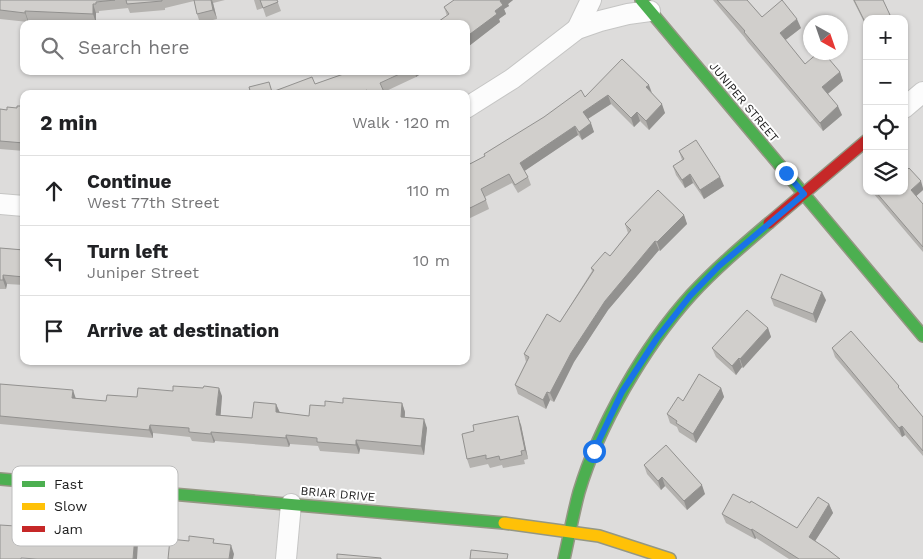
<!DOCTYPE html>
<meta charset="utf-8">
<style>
:root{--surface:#fff;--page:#f2f2f2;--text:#202124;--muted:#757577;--line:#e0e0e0}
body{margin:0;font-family:"Work Sans",sans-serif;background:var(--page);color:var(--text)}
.controls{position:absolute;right:15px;top:15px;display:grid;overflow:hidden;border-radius:10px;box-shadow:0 1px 4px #0004}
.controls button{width:45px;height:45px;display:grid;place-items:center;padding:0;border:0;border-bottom:1px solid var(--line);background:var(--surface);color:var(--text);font:25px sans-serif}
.compass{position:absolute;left:803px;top:15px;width:45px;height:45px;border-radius:50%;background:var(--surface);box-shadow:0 1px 4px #0004;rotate:140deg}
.stop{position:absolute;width:15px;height:15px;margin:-11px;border:4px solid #1a73e8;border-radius:50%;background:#fff}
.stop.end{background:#1a73e8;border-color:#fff;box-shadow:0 1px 5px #0008}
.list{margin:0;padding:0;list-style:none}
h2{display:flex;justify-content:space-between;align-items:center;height:65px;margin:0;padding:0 20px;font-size:21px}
h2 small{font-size:16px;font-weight:400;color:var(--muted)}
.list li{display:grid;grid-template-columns:32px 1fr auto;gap:15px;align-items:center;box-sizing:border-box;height:70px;padding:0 20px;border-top:1px solid var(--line)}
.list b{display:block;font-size:19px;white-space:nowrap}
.list p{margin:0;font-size:16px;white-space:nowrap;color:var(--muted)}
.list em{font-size:16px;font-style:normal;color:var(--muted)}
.icon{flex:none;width:28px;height:28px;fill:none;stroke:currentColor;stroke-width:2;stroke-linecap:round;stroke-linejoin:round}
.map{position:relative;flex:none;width:923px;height:559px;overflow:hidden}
.search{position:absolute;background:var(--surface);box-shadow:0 1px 4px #0004;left:20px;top:20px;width:450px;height:55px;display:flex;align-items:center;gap:12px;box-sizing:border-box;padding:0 18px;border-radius:10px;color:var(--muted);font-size:19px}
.panel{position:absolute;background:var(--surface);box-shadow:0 1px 4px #0004;left:20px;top:90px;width:450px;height:275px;border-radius:10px}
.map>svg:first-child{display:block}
.residential{fill:#dddcdb;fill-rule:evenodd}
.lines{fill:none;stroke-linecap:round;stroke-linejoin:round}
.street-casing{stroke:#c5c5c4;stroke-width:22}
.fast-casing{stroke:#949783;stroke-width:14}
.slow-casing{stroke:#949783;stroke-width:14}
.jam-casing{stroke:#949783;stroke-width:14}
.street{stroke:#fcfcfc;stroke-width:20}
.fast{stroke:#4caf50;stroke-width:11}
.slow{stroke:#ffc107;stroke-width:11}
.jam{stroke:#c62828;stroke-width:11}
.wall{fill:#b4b2af}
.shaded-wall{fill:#92918f}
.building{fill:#d1cfcc;stroke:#92918f}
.route{stroke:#1a73e8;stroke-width:6}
.labels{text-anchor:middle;stroke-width:4;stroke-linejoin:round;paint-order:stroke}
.street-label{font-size:12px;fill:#202020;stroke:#fff}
.key{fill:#fff;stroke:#bcbcbc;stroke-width:1}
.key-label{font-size:14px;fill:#202020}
</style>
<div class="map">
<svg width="923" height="559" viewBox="0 0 923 559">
<rect width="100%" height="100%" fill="#eeedea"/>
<path class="residential" d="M0,0H923V559H0ZM867,19H904V191H867ZM810,22H840V52H810ZM24,24H466V71H24ZM24,94H466V361H24Z"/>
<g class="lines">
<defs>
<g id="street">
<polyline points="577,29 591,0"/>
<polyline points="466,108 512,79 577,29 600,21 628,14 650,11"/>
<polyline points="904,108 923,92"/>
<polyline points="0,204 24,206"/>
<polyline points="286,559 291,504"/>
</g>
<g id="fast">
<polyline points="641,0 923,336"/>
<polyline points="0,479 504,523"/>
<path d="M564,559C569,537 573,514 579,492C599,425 644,347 691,295C715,269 742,246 769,223"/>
</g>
<polyline id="slow" points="504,523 599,536 670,559"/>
<polyline id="jam" points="769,223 867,140"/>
</defs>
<use href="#street" class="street-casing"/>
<use href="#fast" class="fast-casing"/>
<use href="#slow" class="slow-casing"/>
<use href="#jam" class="jam-casing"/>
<use href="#street" class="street"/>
<use href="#fast" class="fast"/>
<use href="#slow" class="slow"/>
<use href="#jam" class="jam"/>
</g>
<g class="wall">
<polygon points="0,0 225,0 213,3 217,19 200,23 197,14 194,1 165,8 165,10 130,13 128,8 99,11 99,13 96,13 96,23 28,20 28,22 0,19"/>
<polygon points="254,0 277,0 281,11 266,17 263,8 257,10"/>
<polygon points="454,0 513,0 508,4 509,6 504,9 506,14 499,19 500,22 469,46 468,44 466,46 466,24 447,16 444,7"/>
<polygon points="713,0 747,0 762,17 801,28 785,40 805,64 840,72 843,81 828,94 842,115 823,131 747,41 745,38"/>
<polygon points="853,0 883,0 892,19 867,19 867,28"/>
<polygon points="352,71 425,71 416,77 384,92 385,94 251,94 272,91 315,84"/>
<polygon points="652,93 665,113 649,130 640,121 634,127 611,104 588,119 594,132 582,140 578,135 524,171 528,177 531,185 518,193 512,183 485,197 489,209 466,220 466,166 485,156 484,154 585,97"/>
<polygon points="24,106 24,151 0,149 0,109 7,110"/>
<polygon points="679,151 724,186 704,199 693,183 685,188 676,175 673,166 682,160"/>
<polygon points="923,190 916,196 923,204 923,252 873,193 872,191"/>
<polygon points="684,215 687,224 660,251 659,250 608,310 574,362 554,402 550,400 546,409 518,394 515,385 526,362 524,354 560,322 592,271 591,268 610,256 628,233 625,224"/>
<polygon points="0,248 24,250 24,285 7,284 6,289 0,289"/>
<polygon points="771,298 826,300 816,323 774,306"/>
<polygon points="768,328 771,337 743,368 742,367 736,375 716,357 712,348"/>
<polygon points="832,348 901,390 923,417 923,456 905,435 902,437 835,357"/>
<polygon points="0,384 76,398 106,401 137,397 222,396 220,415 252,418 276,404 280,413 309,416 325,406 343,403 402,403 405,412 405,417 427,428 424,455 360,449 359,454 320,451 318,446 290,444 289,447 215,441 214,443 192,441 190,437 153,433 153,438 0,424"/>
<polygon points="721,388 724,397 696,443 679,432 677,427 670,423 667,414 683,401"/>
<polygon points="521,425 528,459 524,460 525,464 503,468 502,465 490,468 488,464 470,468 467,459"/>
<polygon points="644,465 705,494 687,510 665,486 661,490 647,474"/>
<polygon points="750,503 797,528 829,504 833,513 815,541 840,559 789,559 756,538 755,539 726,523 722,514"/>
</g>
<g class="shaded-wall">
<polygon points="211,0 212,0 213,3 217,19 213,10"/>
<polygon points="501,0 513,0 508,4 509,6 504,9 506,14 499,19 500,22 469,46 466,37 495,11 500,1"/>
<polygon points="93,4 96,13 96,23 93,14"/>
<polygon points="25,11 28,20 28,22 25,13"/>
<polygon points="797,19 801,28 783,42 780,33"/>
<polygon points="415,71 425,71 416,77"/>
<polygon points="840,72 843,81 825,96 822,87"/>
<polygon points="649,85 652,93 646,87"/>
<polygon points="608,95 611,104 586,120 583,112"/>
<polygon points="662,104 665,113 649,130 646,121"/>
<polygon points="838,106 842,115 823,131 820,123"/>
<polygon points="637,112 640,121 634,127 631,118"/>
<polygon points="591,123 594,132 582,140 579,132"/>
<polygon points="575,126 578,135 523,172 520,163"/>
<polygon points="690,174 693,183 685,188 682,180"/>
<polygon points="720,177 724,186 704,199 700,190"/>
<polygon points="921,181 923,188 923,190 914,198 911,190"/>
<polygon points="684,215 687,224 660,251 657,242"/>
<polygon points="655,241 659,250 608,310 574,362 554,402 550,393 571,353 605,301"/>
<polygon points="3,275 7,284 6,289 3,280"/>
<polygon points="822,292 826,300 816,323 813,314"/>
<polygon points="768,328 771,337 743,368 740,359"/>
<polygon points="739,358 742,367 736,375 732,366"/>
<polygon points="219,388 222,396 220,424 216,415"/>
<polygon points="721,388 724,397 696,443 693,434"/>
<polygon points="73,390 76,399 72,398"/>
<polygon points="547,392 550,400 546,409 543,400"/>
<polygon points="402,403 405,412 404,426 401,417"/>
<polygon points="276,404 280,413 276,412"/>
<polygon points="518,416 521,425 528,459 525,450"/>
<polygon points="424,419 427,428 424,455 421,446"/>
<polygon points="150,425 153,433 153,438 149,430"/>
<polygon points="902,426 905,435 902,437 899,428"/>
<polygon points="211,432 215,441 214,443 211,434"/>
<polygon points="286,435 290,444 289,447 286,438"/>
<polygon points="356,440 360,449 359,454 356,445"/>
<polygon points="662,477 665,486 661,490 658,481"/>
<polygon points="702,485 705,494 687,510 684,501"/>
<polygon points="829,504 833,513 812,546 809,537"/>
<polygon points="752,529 756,538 755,539 751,530"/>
<polygon points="135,535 138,543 137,559 133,559"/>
<polygon points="231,545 234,554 233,559 229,559"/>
</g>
<g class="building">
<polygon points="0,0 115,0 96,2 96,4 93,4 93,14 25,11 25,13 0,10"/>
<polygon points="126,0 162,0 162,1 127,4"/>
<polygon points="194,0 211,0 213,10 197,14"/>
<polygon points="260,0 277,0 278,2 263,8"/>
<polygon points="454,0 501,0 500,1 503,5 495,11 497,14 466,37 466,24 435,24 449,14 444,7"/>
<polygon points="717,0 747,0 762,17 782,0 797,19 780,33 805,64 819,52 823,52 840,72 822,87 838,106 820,123 744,32 745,31"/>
<polygon points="854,0 883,0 890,15 882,19 867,19 867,26"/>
<polygon points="622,59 649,85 646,87 662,104 646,121 637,112 631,118 608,95 583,112 591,123 579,132 575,126 520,163 528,177 515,185 509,174 481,189 486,200 466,210 466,166 485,156 484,154 544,117 581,90 585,97"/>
<polygon points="352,71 406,71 380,83 384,92 381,94 369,94 367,90 358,94 251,94 249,87 269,82 272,92 312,77 315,84"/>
<polygon points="17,106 24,106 24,143 0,141 0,109 7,110 7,107 17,108"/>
<polygon points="696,140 720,177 700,190 690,174 682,180 673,166 684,159 679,151"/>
<polygon points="909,168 921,181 911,190 923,204 923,247 875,191 904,191 904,173"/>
<polygon points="658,190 684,215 657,242 655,241 605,301 571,353 550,393 547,392 543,400 515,385 529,357 524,354 547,314 560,322 594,270 591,268 605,252 610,256 631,230 625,224"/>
<polygon points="0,248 24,250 24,277 3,275 3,280 0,280"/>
<polygon points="781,274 822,292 813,314 771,298"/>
<polygon points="747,310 768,328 740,359 739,358 732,366 712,348"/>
<polygon points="851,331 899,386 898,387 923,417 923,451 902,426 899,428 832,348"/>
<polygon points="699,374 721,388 693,434 676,423 677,421 667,414 678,397 683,401"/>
<polygon points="0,384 73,390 72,398 106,401 107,395 137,397 138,388 173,391 173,386 203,388 204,386 219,388 216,415 252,418 254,402 276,404 276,412 309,416 310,405 325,406 325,401 343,403 343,398 402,403 401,417 424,419 421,446 356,440 356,445 317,442 317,438 286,435 286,438 211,432 211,434 189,432 189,428 150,425 149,430 0,416"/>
<polygon points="518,416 525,450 521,451 522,455 500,460 499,456 486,459 486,455 467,459 462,434 474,431 473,425"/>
<polygon points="666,445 702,485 684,501 662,477 658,481 644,465"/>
<polygon points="733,494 750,503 751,501 797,528 818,497 829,504 809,537 827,549 840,559 799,559 752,529 751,530 722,514"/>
<polygon points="0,525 62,529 62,533 99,536 99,531 135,535 133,559 37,559 21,558 21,559 0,559"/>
<polygon points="189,536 214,539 213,543 231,545 229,559 168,559 170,539 189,541"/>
<polygon points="471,550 508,554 507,559 470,559"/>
<polygon points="337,554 381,558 381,559 337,559"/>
</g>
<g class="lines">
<polyline class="route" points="594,451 622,392 657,338 690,296 719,266 804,194 786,173"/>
</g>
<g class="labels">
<g class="street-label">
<text transform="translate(744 102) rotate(50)" y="4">JUNIPER STREET</text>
<text transform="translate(338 494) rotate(5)" y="4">BRIAR DRIVE</text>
</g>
</g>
<rect x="12" y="466" width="166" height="80" rx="8" class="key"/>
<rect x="22" y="481" width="23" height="6" fill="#4caf50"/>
<rect x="22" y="503" width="23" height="7" fill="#ffc107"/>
<rect x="22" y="526" width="23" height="6" fill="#c62828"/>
<g class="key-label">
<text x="54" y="489">Fast</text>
<text x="54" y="511">Slow</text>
<text x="54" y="534">Jam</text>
</g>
</svg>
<div class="controls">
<button>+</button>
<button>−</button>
<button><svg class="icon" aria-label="locate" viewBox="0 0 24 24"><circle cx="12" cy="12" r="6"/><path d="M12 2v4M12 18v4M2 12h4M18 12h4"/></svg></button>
<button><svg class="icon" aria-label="layers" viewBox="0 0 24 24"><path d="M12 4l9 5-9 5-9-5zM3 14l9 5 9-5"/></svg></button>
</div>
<svg class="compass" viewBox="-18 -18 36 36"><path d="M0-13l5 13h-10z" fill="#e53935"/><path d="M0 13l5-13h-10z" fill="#757577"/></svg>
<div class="stop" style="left:594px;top:451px"></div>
<div class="stop end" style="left:786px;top:173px"></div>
<div class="search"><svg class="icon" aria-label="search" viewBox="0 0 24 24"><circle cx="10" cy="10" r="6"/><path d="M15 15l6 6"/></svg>Search here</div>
<section class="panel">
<h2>2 min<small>Walk · 120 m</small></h2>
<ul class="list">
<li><svg class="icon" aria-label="ahead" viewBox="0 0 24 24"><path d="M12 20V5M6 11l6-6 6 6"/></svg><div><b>Continue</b><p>West 77th Street</p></div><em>110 m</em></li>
<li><svg class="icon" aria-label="left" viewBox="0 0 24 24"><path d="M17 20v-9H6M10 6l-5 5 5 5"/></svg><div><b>Turn left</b><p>Juniper Street</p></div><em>10 m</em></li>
<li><svg class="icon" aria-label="arrive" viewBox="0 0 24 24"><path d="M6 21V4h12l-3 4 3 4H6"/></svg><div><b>Arrive at destination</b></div></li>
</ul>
</section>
</div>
